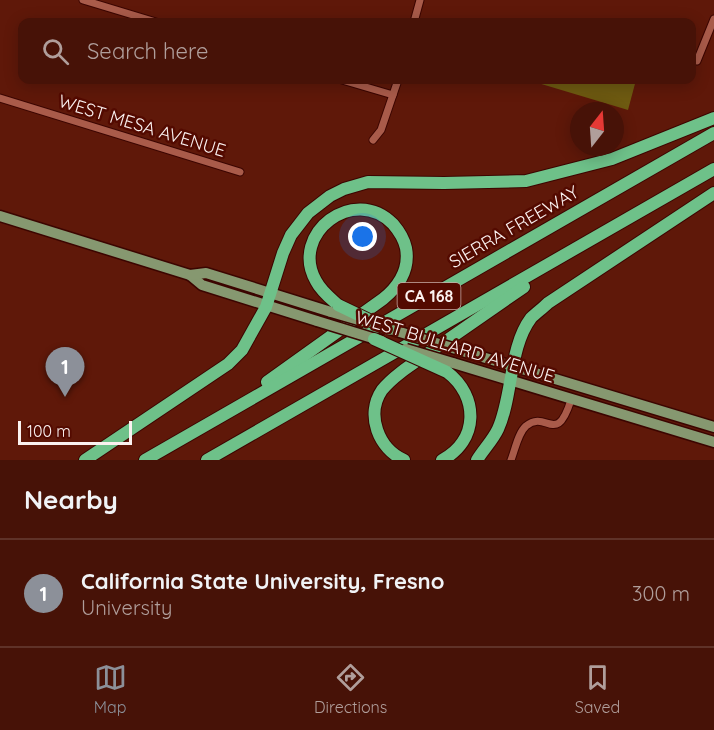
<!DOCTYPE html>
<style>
:root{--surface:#471207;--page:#4e1b11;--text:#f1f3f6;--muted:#b09e9b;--line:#5f3228;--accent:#8c9099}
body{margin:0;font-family:Quicksand,sans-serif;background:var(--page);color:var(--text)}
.compass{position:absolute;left:570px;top:102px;width:54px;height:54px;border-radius:50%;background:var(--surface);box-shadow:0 3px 15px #0003;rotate:17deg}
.scale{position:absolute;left:18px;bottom:15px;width:114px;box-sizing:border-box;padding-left:6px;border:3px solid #fbf2f0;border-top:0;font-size:16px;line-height:21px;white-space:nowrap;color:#fbf2f0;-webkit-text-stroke:4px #530a00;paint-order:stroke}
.you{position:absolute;left:363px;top:237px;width:21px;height:21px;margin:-15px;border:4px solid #fff;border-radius:50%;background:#1a73e8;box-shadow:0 0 0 9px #1a73e833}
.badge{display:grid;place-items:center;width:39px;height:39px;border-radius:50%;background:var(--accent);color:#fff;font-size:20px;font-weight:700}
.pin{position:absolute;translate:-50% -50px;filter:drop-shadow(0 2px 3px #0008)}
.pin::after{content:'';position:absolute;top:32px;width:21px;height:18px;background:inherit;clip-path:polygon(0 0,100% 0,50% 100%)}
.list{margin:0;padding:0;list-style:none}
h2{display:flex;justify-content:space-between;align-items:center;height:78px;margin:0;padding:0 24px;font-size:26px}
h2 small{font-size:20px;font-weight:400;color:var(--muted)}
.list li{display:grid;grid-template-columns:39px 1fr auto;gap:18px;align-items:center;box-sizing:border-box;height:108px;padding:0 24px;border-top:2px solid var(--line)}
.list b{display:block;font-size:22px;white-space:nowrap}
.list p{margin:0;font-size:20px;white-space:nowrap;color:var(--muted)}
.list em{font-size:20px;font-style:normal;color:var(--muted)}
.icon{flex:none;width:33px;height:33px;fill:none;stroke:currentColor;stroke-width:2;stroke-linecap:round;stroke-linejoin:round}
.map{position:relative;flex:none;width:714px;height:460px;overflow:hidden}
.search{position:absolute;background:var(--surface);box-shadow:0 3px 15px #0003;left:18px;right:18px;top:18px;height:66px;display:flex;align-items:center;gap:15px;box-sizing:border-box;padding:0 21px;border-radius:12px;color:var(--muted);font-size:22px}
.sheet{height:186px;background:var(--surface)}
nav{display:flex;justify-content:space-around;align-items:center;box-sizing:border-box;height:84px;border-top:2px solid var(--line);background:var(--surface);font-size:16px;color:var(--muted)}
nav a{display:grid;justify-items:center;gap:3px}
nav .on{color:var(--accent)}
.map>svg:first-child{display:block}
.green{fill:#6e5a11}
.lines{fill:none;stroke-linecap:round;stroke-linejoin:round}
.minor-casing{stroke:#3b0500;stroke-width:9}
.primary-casing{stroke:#3b0500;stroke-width:13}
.motorway-casing{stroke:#3b0500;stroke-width:14}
.minor{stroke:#a95b4a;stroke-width:7}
.primary{stroke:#869870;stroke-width:10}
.motorway{stroke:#6ec189;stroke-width:12}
.primary-bridge-casing{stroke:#3b0500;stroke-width:13;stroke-linecap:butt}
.motorway-bridge-casing{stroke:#3b0500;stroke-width:14;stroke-linecap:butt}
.primary-bridge{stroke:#869870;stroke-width:10}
.motorway-bridge{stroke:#6ec189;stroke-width:12}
.labels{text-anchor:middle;stroke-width:5;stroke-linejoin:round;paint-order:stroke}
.shield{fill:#530a00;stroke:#c9aca8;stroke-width:1.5}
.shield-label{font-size:16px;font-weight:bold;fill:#fbf2f0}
.street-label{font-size:18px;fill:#fbf2f0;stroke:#530a00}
</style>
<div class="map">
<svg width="714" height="460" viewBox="0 0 714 460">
<rect width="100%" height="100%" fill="#5f1809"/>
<polygon class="green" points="539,80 636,80 628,110 538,83"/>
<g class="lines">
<defs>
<g id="minor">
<polyline points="83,0 156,22"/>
<polyline points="414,22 420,0"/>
<polyline points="697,61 714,19"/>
<polyline points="342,80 393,95"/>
<polyline points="0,98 240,172"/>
<polyline points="373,140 381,130 398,80"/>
<path d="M511,460C515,450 518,433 526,426C547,409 556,447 571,400"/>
</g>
<g id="primary">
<polyline points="0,216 190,275 202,285 317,321"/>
<polyline points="190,275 206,273 331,312"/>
<polyline points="469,353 714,427"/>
<polyline points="453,363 714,442"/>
</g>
<g id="motorway">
<path d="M267,382L383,299C399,286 410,270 406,248C404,239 399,231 393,224C354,184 289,234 316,281C321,291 330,298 338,305"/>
<polyline points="85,460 228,364 242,350 266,307 283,253 291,235 308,213 330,196 344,189 368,182 444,183 526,181 612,159 714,118"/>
<polyline points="145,460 714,133"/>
<polyline points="207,460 714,169"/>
<path d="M404,460C379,449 365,415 382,390C395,374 416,362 433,350C463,329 494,308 524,287"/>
<path d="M442,460C479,441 479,396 447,372"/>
<path d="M477,460C483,450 493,440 498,429C513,396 509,347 531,318C536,313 543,308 548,303L714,193"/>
</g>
</defs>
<use href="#minor" class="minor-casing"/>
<use href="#primary" class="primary-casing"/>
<use href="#motorway" class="motorway-casing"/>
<use href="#minor" class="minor"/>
<use href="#primary" class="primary"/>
<use href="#motorway" class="motorway"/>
<defs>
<g id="primary-bridge">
<polyline points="331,312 362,321"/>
<polyline points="317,321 382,341"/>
<polyline points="380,326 469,353"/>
<polyline points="406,349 453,363"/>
</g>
<g id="motorway-bridge">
<polyline points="338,305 388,329"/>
<polyline points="374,339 447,372"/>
</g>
</defs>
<use href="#primary-bridge" class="primary-bridge-casing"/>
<use href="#motorway-bridge" class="motorway-bridge-casing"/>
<use href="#primary-bridge" class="primary-bridge"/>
<use href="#motorway-bridge" class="motorway-bridge"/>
</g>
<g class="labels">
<rect class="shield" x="397.5" y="283" width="63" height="26" rx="4.5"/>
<g class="shield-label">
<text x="429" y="302">CA 168</text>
</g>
<g class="street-label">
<text transform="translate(142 126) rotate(17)" y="6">WEST MESA AVENUE</text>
<text transform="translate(514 227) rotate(-30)" y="6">SIERRA FREEWAY</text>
<text transform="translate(455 347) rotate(17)" y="6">WEST BULLARD AVENUE</text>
</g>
</g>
</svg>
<svg class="compass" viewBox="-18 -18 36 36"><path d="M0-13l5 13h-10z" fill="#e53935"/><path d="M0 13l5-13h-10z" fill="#b09e9b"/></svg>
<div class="scale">100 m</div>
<div class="you"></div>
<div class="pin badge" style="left:65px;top:397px">1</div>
<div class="search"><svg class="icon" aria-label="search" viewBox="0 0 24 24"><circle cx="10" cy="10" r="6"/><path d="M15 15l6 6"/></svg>Search here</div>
</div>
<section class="sheet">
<h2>Nearby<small></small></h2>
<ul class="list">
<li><span class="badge">1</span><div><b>California State University, Fresno</b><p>University</p></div><em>300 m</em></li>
</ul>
</section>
<nav>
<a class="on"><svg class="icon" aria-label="map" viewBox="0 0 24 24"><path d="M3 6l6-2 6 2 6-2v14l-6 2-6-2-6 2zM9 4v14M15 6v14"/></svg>Map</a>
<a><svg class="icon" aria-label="directions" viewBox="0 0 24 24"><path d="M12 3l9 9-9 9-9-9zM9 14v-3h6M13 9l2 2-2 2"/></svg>Directions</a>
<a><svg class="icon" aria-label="saved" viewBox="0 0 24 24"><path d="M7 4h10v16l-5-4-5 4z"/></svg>Saved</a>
</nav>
